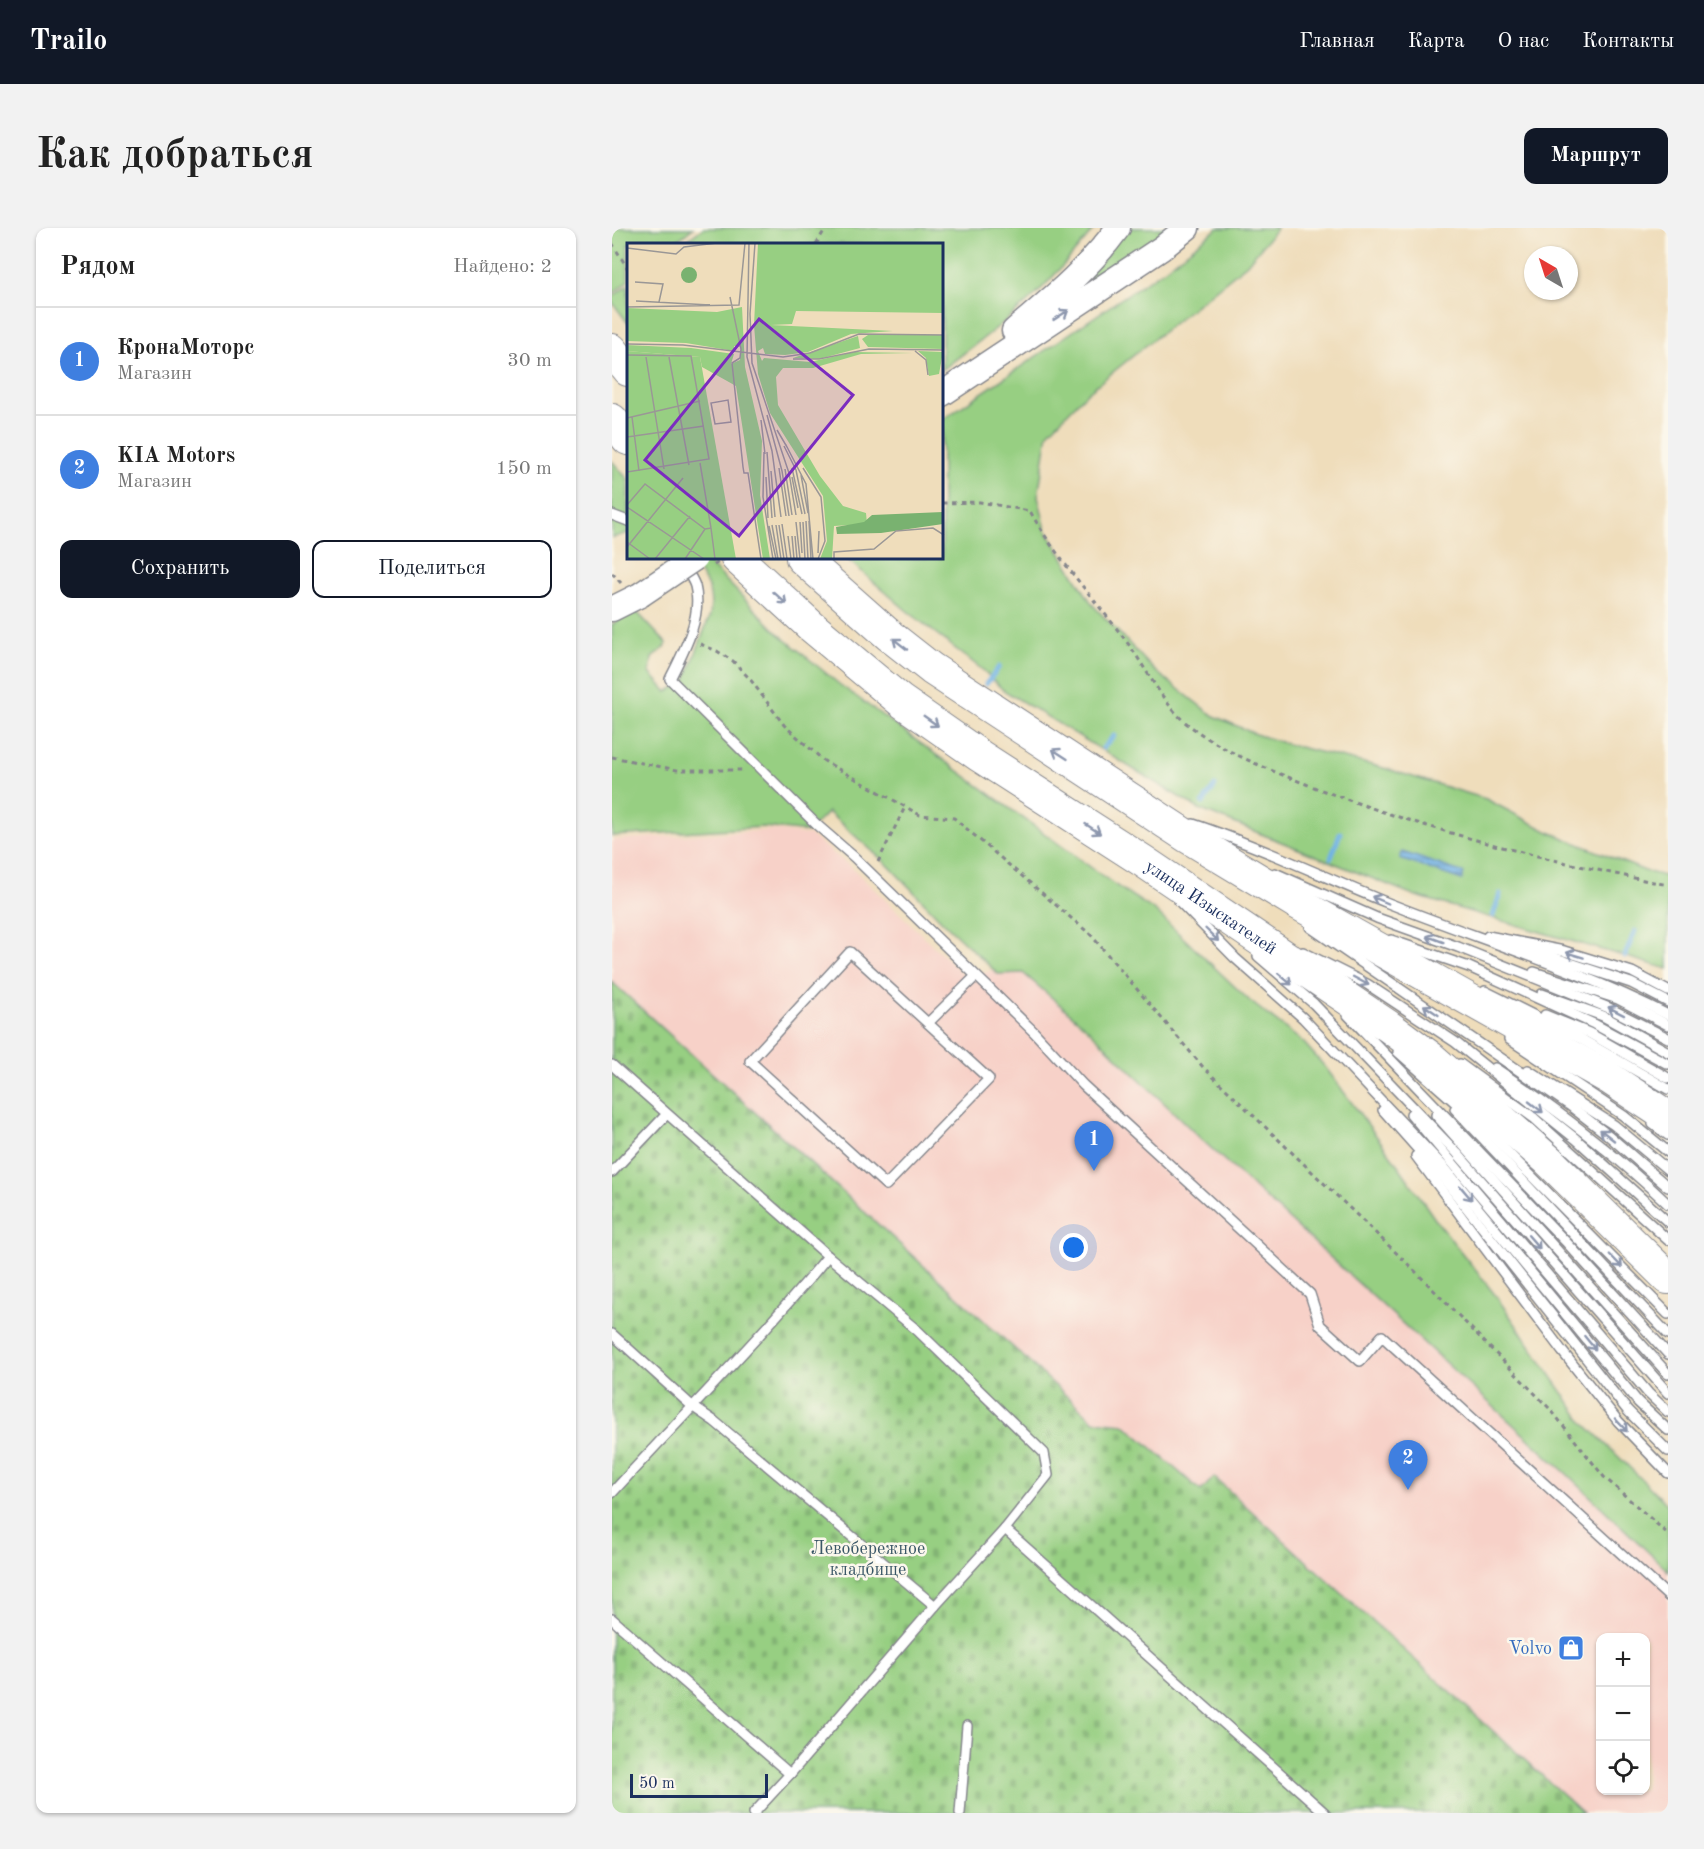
<!DOCTYPE html>
<html lang="ru">
<meta charset="utf-8">
<style>
:root{--surface:#fff;--page:#f2f2f2;--text:#222;--muted:#767676;--line:#e0e0e0;--accent:#111827}
body{margin:0;font-family:"Old Standard TT",serif;background:var(--page);color:var(--text)}
.controls{position:absolute;right:18px;bottom:18px;display:grid;overflow:hidden;border-radius:12px;box-shadow:0 2px 4px #0004}
.controls button{width:54px;height:54px;display:grid;place-items:center;padding:0;border:0;border-bottom:2px solid var(--line);background:var(--surface);color:var(--text);font:30px sans-serif}
.compass{position:absolute;left:912px;top:18px;width:54px;height:54px;border-radius:50%;background:var(--surface);box-shadow:0 2px 4px #0004;rotate:321deg}
.scale{position:absolute;left:18px;bottom:15px;width:138px;box-sizing:border-box;padding-left:6px;border:3px solid #1b2f5e;border-top:0;font-size:16px;line-height:21px;white-space:nowrap;color:#1b2f5e;-webkit-text-stroke:4px #fbf7ec;paint-order:stroke}
.you{position:absolute;left:462px;top:1020px;width:21px;height:21px;margin:-15px;border:4px solid #fff;border-radius:50%;background:#1a73e8;box-shadow:0 0 0 9px #1a73e833}
.badge{display:grid;place-items:center;width:39px;height:39px;border-radius:50%;background:var(--accent);color:#fff;font-size:20px;font-weight:700}
.pin{position:absolute;translate:-50% -50px;filter:drop-shadow(0 2px 3px #0008)}
.pin::after{content:'';position:absolute;top:32px;width:21px;height:18px;background:inherit;clip-path:polygon(0 0,100% 0,50% 100%)}
.list{margin:0;padding:0;list-style:none}
h2{display:flex;justify-content:space-between;align-items:center;height:78px;margin:0;padding:0 24px;font-size:26px}
h2 small{font-size:20px;font-weight:400;color:var(--muted)}
.list li{display:grid;grid-template-columns:39px 1fr auto;gap:18px;align-items:center;box-sizing:border-box;height:108px;padding:0 24px;border-top:2px solid var(--line)}
.list b{display:block;font-size:22px;white-space:nowrap}
.list p{margin:0;font-size:20px;white-space:nowrap;color:var(--muted)}
.list em{font-size:20px;font-style:normal;color:var(--muted)}
.actions{display:flex;gap:12px;padding:18px 24px}
.actions a{flex:1;padding:14px 0;border:2px solid var(--accent);border-radius:12px;text-align:center;font-size:21px;color:var(--accent)}
.actions .main{background:var(--accent);color:#fff}
.icon{flex:none;width:33px;height:33px;fill:none;stroke:currentColor;stroke-width:2;stroke-linecap:round;stroke-linejoin:round}
.map{position:relative;flex:none;width:1056px;height:1585px;overflow:hidden;border-radius:12px}
header{display:flex;align-items:center;gap:36px;box-sizing:border-box;height:84px;padding:0 30px;background:var(--accent);color:#fff}
header strong{font-size:28px}
nav{display:flex;gap:33px;margin-inline-start:auto;font-size:21px}
.intro{display:flex;align-items:center;justify-content:space-between;box-sizing:border-box;height:144px;padding:0 36px}
h1{margin:0;font-size:42px}
.button{padding:15px 27px;border-radius:12px;background:var(--accent);color:#fff;font-size:21px;font-weight:700}
main{display:flex;gap:36px;padding:0 36px}
aside{flex:1;background:var(--surface);border-radius:12px;box-shadow:0 2px 4px #0004}
.map>svg:first-child{display:block}
.built{fill:#f7d1c8;fill-rule:evenodd}
.grass{fill:#97cf82;stroke:#597f70;stroke-width:1.5}
.cemetery{fill:url(#cemetery-stones);stroke:#597f70;stroke-width:1.5}
.water{fill:url(#water-rules);stroke:#4670a2;stroke-width:1.5}
.lines{fill:none;stroke-linecap:round;stroke-linejoin:round}
.stream{stroke:#70b2e5;stroke-width:5}
.lane-casing{stroke:#85868c;stroke-width:12}
.secondary-casing{stroke:#85868c;stroke-width:27}
.highway-casing{stroke:#85868c;stroke-width:34}
.path{stroke:#85868c;stroke-width:3;stroke-dasharray:4.5 4.5;stroke-linecap:butt}
.lane{stroke:#fff;stroke-width:9}
.secondary{stroke:#fff;stroke-width:24}
.highway{stroke:#fff;stroke-width:32}
.secondary-bridge-casing{stroke:#85868c;stroke-width:27;stroke-linecap:butt}
.path-bridge{stroke:#85868c;stroke-width:3;stroke-dasharray:4.5 4.5;stroke-linecap:butt}
.secondary-bridge{stroke:#fff;stroke-width:24}
.oneway{stroke:#8d97ae}
.labels{text-anchor:middle;stroke-width:5;stroke-linejoin:round;paint-order:stroke}
.street-label{font-size:18px;fill:#1b2f5e;stroke:#fbf7ec}
.park-label{font-size:18px;fill:#3a5767;stroke:#fbf7ec}
.shop-label{font-size:18px;fill:#366cbe;stroke:#fbf7ec;text-anchor:end}
.inset-road{fill:none;stroke:#9a9796;stroke-width:1.5}
.view{fill:#7b2cbf;fill-opacity:0.15;stroke:#7b2cbf;stroke-width:3}
.inset-edge{fill:none;stroke:#1b2f5e;stroke-width:3}
</style>
<header>
<strong>Trailo</strong>
<nav><a>Главная</a><a>Карта</a><a>О нас</a><a>Контакты</a></nav>
</header>
<div class="intro"><h1>Как добраться</h1><a class="button">Маршрут</a></div>
<main>
<aside>
<h2>Рядом<small>Найдено: 2</small></h2>
<ul class="list">
<li><span class="badge" style="background:#3f7fe0">1</span><div><b>КронаМоторс</b><p>Магазин</p></div><em>30 m</em></li>
<li><span class="badge" style="background:#3f7fe0">2</span><div><b>KIA Motors</b><p>Магазин</p></div><em>150 m</em></li>
</ul>
<div class="actions"><a class="main">Сохранить</a><a>Поделиться</a></div>
</aside>
<div class="map">
<svg width="1056" height="1585" viewBox="0 0 1056 1585">
<defs>
<pattern id="cemetery-stones" width="16" height="16" patternUnits="userSpaceOnUse" patternTransform="scale(1.5)"><rect width="16" height="16" fill="#97cf82"/><path d="M2 7V4a2 2 0 0 1 4 0v3zM10 15v-3a2 2 0 0 1 4 0v3z" fill="#82b273"/></pattern>
<pattern id="water-rules" width="6" height="5" patternUnits="userSpaceOnUse" patternTransform="scale(1.5)"><rect width="6" height="5" fill="#70b2e5"/><path d="M0 2.5h6" fill="none" stroke="#5b91bd"/></pattern>
</defs>
<rect width="100%" height="100%" fill="#fbf7ec"/>
<filter id="ink" filterUnits="userSpaceOnUse"><feTurbulence type="fractalNoise" baseFrequency=".0167" numOctaves="2"/><feDisplacementMap in="SourceGraphic" scale="12" xChannelSelector="R" yChannelSelector="G"/><feConvolveMatrix kernelMatrix="1 2 1 2 8 2 1 2 1" color-interpolation-filters="sRGB"/></filter>
<filter id="wash" filterUnits="userSpaceOnUse"><feTurbulence type="fractalNoise" baseFrequency=".008" numOctaves="4" result="noise"/><feDisplacementMap in="SourceGraphic" scale="24" xChannelSelector="R" yChannelSelector="G"/><feGaussianBlur stdDeviation="1.35" result="paint"/><feColorMatrix in="noise" values="0 0 0 0 0 0 0 0 0 0 0 0 0 0 0 0 0 1.4 0 .05"/><feComposite in="paint" operator="in"/></filter>
<g filter="url(#wash)">
<rect width="100%" height="100%" fill="#efddbb"/>
<path class="built" d="M160,602L198,607L239,639L355,750L403,735L605,924L762,1066L1056,1341V1585H971L602,1249L589,1263L512,1196L482,1193L0,754V612ZM988,1410H1034V1562H988Z"/>
<g class="grass">
<polygon points="0,0 81,0 61,16 16,16 16,53 0,66"/>
<path d="M91,0H483C464,23 445,46 424,66C395,94 362,117 330,142V16H70Z"/>
<polygon points="514,0 564,0 444,81"/>
<polygon points="606,0 665,0 635,36 475,165 436,205 426,268 434,302 480,376 542,442 600,487 643,506 675,516 768,539 874,571 935,603 1033,643 1056,649 1056,741 804,668 587,581 391,462 372,443 294,382 234,330 330,330 330,192 553,41"/>
<polygon points="16,57 16,95 0,74 0,69"/>
<polygon points="0,233 16,251 16,305 0,310"/>
<path d="M77,330H92L167,406L227,456L503,657L542,682L639,774L692,815L714,840L788,940L823,991L884,1068L971,1194L1056,1277V1343L956,1247L588,910L474,799L411,745L386,746L331,694L276,637L216,584L196,604L152,599L0,608V397L22,381L54,415L53,419L40,430L38,445L55,464L73,454L98,387C102,361 92,350 77,330Z"/>
</g>
<polygon class="cemetery" points="0,754 482,1193 512,1196 589,1263 602,1249 971,1585 0,1585"/>
<polygon class="water" points="790,624 852,645 850,652 788,631"/>
<g class="lines">
<g class="stream">
<polyline points="374,456 387,439"/>
<polyline points="491,520 502,508"/>
<polyline points="591,575 603,558"/>
<polyline points="719,630 728,605"/>
<polyline points="881,688 888,666"/>
<polyline points="1013,728 1023,703"/>
</g>
</g>
</g>
<g filter="url(#ink)">
<g class="lines">
<defs>
<g id="lane">
<polyline points="0,287 16,293"/>
<path d="M72,337C75,344 81,351 83,358C91,389 71,425 58,451L205,597L242,629L422,804L471,857L698,1066L708,1097L748,1133L770,1108L1056,1368"/>
<path d="M581,596C648,618 711,649 776,675C869,712 966,741 1056,787"/>
<polyline points="663,645 765,690 846,719 997,780 1056,810"/>
<polyline points="567,673 623,730 691,790 832,939 1026,1174 1056,1202"/>
<polyline points="698,699 957,877 996,907 1056,959"/>
<polyline points="876,708 952,723 1020,744 1056,763"/>
<polyline points="779,712 857,739 982,796 1056,836"/>
<polyline points="904,717 1019,755 1056,774"/>
<polygon points="238,724 377,851 274,957 138,833"/>
<polyline points="691,724 755,756 843,814 964,911 1056,994"/>
<polyline points="646,728 702,776 845,925 1056,1165"/>
<polyline points="922,744 1006,771 1056,797"/>
<polyline points="873,763 969,811 1056,861"/>
<polyline points="930,766 991,788 1056,824"/>
<polyline points="736,787 955,1015 1056,1126"/>
<polyline points="933,787 977,805 1056,850"/>
<polyline points="316,795 363,749"/>
<polyline points="897,811 1012,888 1056,924"/>
<polyline points="786,824 871,899 1056,1086"/>
<polyline points="848,836 922,890 1056,1012"/>
<polyline points="0,837 216,1028 306,1103 432,1225 436,1247 393,1301 323,1378 178,1546 142,1585"/>
<path d="M883,840C944,881 1002,925 1056,976"/>
<polyline points="916,842 1002,897 1056,942"/>
<polyline points="843,881 1056,1106"/>
<polyline points="771,882 827,945 1016,1183 1056,1223"/>
<polyline points="799,886 1036,1165 1056,1184"/>
<polyline points="824,887 1056,1146"/>
<polyline points="1041,896 1056,907"/>
<polyline points="804,928 950,1123 1006,1193 1056,1245"/>
<polyline points="0,944 54,887"/>
<polyline points="0,1106 80,1178 102,1193 323,1378"/>
<path d="M0,1265C72,1186 148,1111 216,1028"/>
<polyline points="393,1301 713,1585"/>
<polyline points="0,1391 178,1546"/>
<polyline points="348,1585 355,1498"/>
</g>
<g id="secondary">
<path d="M402,103C438,72 478,39 506,0"/>
<polyline points="330,166 550,20 575,0"/>
<polyline points="0,381 28,367"/>
</g>
<g id="highway">
<polyline points="0,122 16,142"/>
<polyline points="0,192 16,211"/>
<path id="s1" d="M125,330L199,398L289,473L368,528L531,633L776,798L818,829L936,932L1056,1050"/>
<polyline points="190,330 278,408 320,441 576,609 685,675 997,850 1056,889"/>
</g>
</defs>
<use href="#lane" class="lane-casing"/>
<use href="#secondary" class="secondary-casing"/>
<use href="#highway" class="highway-casing"/>
<g class="path">
<polyline points="0,15 16,41"/>
<polyline points="204,16 214,0"/>
<path d="M330,275L368,274L418,283C446,334 486,374 520,421C535,443 553,477 573,494C609,523 652,540 694,556C811,602 933,632 1056,657"/>
<polyline points="0,345 9,355"/>
<polyline points="88,416 105,423 121,433 138,451 172,497 212,533 308,587 342,590 479,707 591,839 801,1041 939,1182 992,1249 1056,1306"/>
<polyline points="0,529 65,542 130,542"/>
<polyline points="266,634 293,579"/>
</g>
<use href="#lane" class="lane"/>
<use href="#secondary" class="secondary"/>
<use href="#highway" class="highway"/>
<defs>
<polyline id="secondary-bridge" points="28,367 83,330"/>
</defs>
<use href="#secondary-bridge" class="secondary-bridge-casing"/>
<polyline class="path-bridge" points="102,337 113,330"/>
<use href="#secondary-bridge" class="secondary-bridge"/>
</g>
<defs><path id="oneway-shaft" d="M-6 0H5M1.5-3L5.5 0L1.5 3" fill="none" stroke-width="1.6" stroke-linecap="round" stroke-linejoin="round" transform="scale(1.5)"/></defs>
<g class="oneway">
<use href="#oneway-shaft" transform="translate(449 87) rotate(-33)"/>
<use href="#oneway-shaft" transform="translate(168 370) rotate(42)"/>
<use href="#oneway-shaft" transform="translate(288 416) rotate(-142)"/>
<use href="#oneway-shaft" transform="translate(319 493) rotate(35)"/>
<use href="#oneway-shaft" transform="translate(448 526) rotate(-147)"/>
<use href="#oneway-shaft" transform="translate(481 601) rotate(33)"/>
<use href="#oneway-shaft" transform="translate(768 672) rotate(-157)"/>
<use href="#oneway-shaft" transform="translate(600 707) rotate(44)"/>
<use href="#oneway-shaft" transform="translate(823 711) rotate(-160)"/>
<use href="#oneway-shaft" transform="translate(963 727) rotate(-163)"/>
<use href="#oneway-shaft" transform="translate(673 751) rotate(40)"/>
<use href="#oneway-shaft" transform="translate(749 753) rotate(28)"/>
<use href="#oneway-shaft" transform="translate(819 782) rotate(-146)"/>
<use href="#oneway-shaft" transform="translate(1004 783) rotate(-153)"/>
<use href="#oneway-shaft" transform="translate(924 879) rotate(38)"/>
<use href="#oneway-shaft" transform="translate(995 907) rotate(-142)"/>
<use href="#oneway-shaft" transform="translate(854 965) rotate(50)"/>
<use href="#oneway-shaft" transform="translate(922 1014) rotate(49)"/>
<use href="#oneway-shaft" transform="translate(1004 1033) rotate(46)"/>
<use href="#oneway-shaft" transform="translate(978 1115) rotate(51)"/>
<use href="#oneway-shaft" transform="translate(1009 1197) rotate(47)"/>
</g>
</g>
<defs>
<symbol id="shop-square" viewBox="-11 -11 22 22"><rect x="-9" y="-9" width="18" height="18" rx="4" fill="#3f7fe0" stroke="#fbf7ec"/><path d="M-5-2.5h2.3a2.7 3.5 0 0 1 5.4 0H5L5.5 6h-11ZM-1.5-2.5h3a1.5 2.3 0 0 0-3 0Z" fill="#fff"/></symbol>
</defs>
<g fill-rule="evenodd">
<use href="#shop-square" x="944" y="1405" width="30" height="30"/>
</g>
<g class="labels">
<g class="street-label">
<text dy="6" stroke="none"><textPath href="#s1" startOffset="590">улица Изыскателей</textPath></text>
</g>
<g class="park-label">
<text x="256" y="1326">Левобережное<tspan x="256" dy="21">кладбище</tspan></text>
</g>
<g class="shop-label">
<text x="940" y="1426">Volvo</text>
</g>
</g>
<g transform="translate(15 15)">
<rect width="316" height="316" fill="#efddbb"/>
<path d="M131,0H316V70L169,68L165,81L144,82L266,88L224,91L181,109L158,112L138,111L136,105L131,108L135,118L137,115L183,119L227,109L286,110L234,111L186,125H156L149,134L151,162L193,233L216,263L239,270L240,281L207,283L205,316H193L200,298L196,253L143,170L131,131L127,82ZM115,64L118,124L135,198L133,252L143,316H136L109,143L75,124L73,114L0,108V102L64,105L107,111L104,121L113,117L114,104L107,103V108L59,100L0,98V65L90,69ZM241,92H316V106L241,104L235,96ZM231,93L233,105L192,116L166,115ZM291,108L316,109L312,131L302,133L299,115Z" fill="#97cf82"/>
<path d="M54 32a8 8 0 1 1 16 0a8 8 0 1 1-16 0ZM316,269V281L254,290L210,291L209,284L237,279L245,272Z" fill="#79b270"/>
<path d="M0,108L73,114L109,316H0Z" fill="#97cf82"/>
<path class="inset-road" d="M122,0L120,114L145,208L154,274M128,0L123,71L125,120L162,230L169,272M0,5L49,11L57,4L90,0M8,39L36,41L32,59M103,54L114,106L113,115L105,120L116,224L117,230H121L134,316M9,58L83,62M0,64L112,62L118,0M0,101L56,102L156,114L183,110L232,91L317,92M288,108L299,117L301,132M0,112L64,113L82,216L0,229M0,113V158M19,114L37,226M42,114L62,222M166,116H192L242,106L317,107M101,157L104,179L88,181L84,160ZM140,172L155,228L162,273M5,174L12,228M0,175L73,158M134,177L138,211M150,187L160,204M0,194L77,183M159,202L179,241L186,316M157,203L169,227L178,271M137,209L136,254L146,316M140,209L145,275M73,220L84,285M152,225L159,273M165,225L175,271M176,225L194,254L198,298L191,316M158,226L165,272M144,228L148,274M174,232L181,270M139,234L141,275M165,234L171,265M0,262L18,241L78,286L84,285L88,316M0,264L77,316M179,278L181,316M182,278L184,316M169,279L173,316M173,279L175,310M176,279L178,316M155,281L160,316M145,282L151,316M149,282L154,316M152,282L157,316M142,283L149,316M161,293L164,316M165,293L167,316M168,293L170,316M0,299L23,316M0,304L56,235M191,310L192,288M28,316L63,273M58,316L78,286M207,316V309L247,306L269,288L306,285L317,292"/>
<path class="view" d="M132,76L226,152L112,293L18,217Z"/>
<rect width="316" height="316" class="inset-edge"/>
</g>
</svg>
<div class="controls">
<button>+</button>
<button>−</button>
<button><svg class="icon" aria-label="locate" viewBox="0 0 24 24"><circle cx="12" cy="12" r="6"/><path d="M12 2v4M12 18v4M2 12h4M18 12h4"/></svg></button>
</div>
<svg class="compass" viewBox="-18 -18 36 36"><path d="M0-13l5 13h-10z" fill="#e53935"/><path d="M0 13l5-13h-10z" fill="#767676"/></svg>
<div class="scale">50 m</div>
<div class="you"></div>
<div class="pin badge" style="left:482px;top:943px;background:#3f7fe0">1</div>
<div class="pin badge" style="left:796px;top:1262px;background:#3f7fe0">2</div>
</div>
</main>
